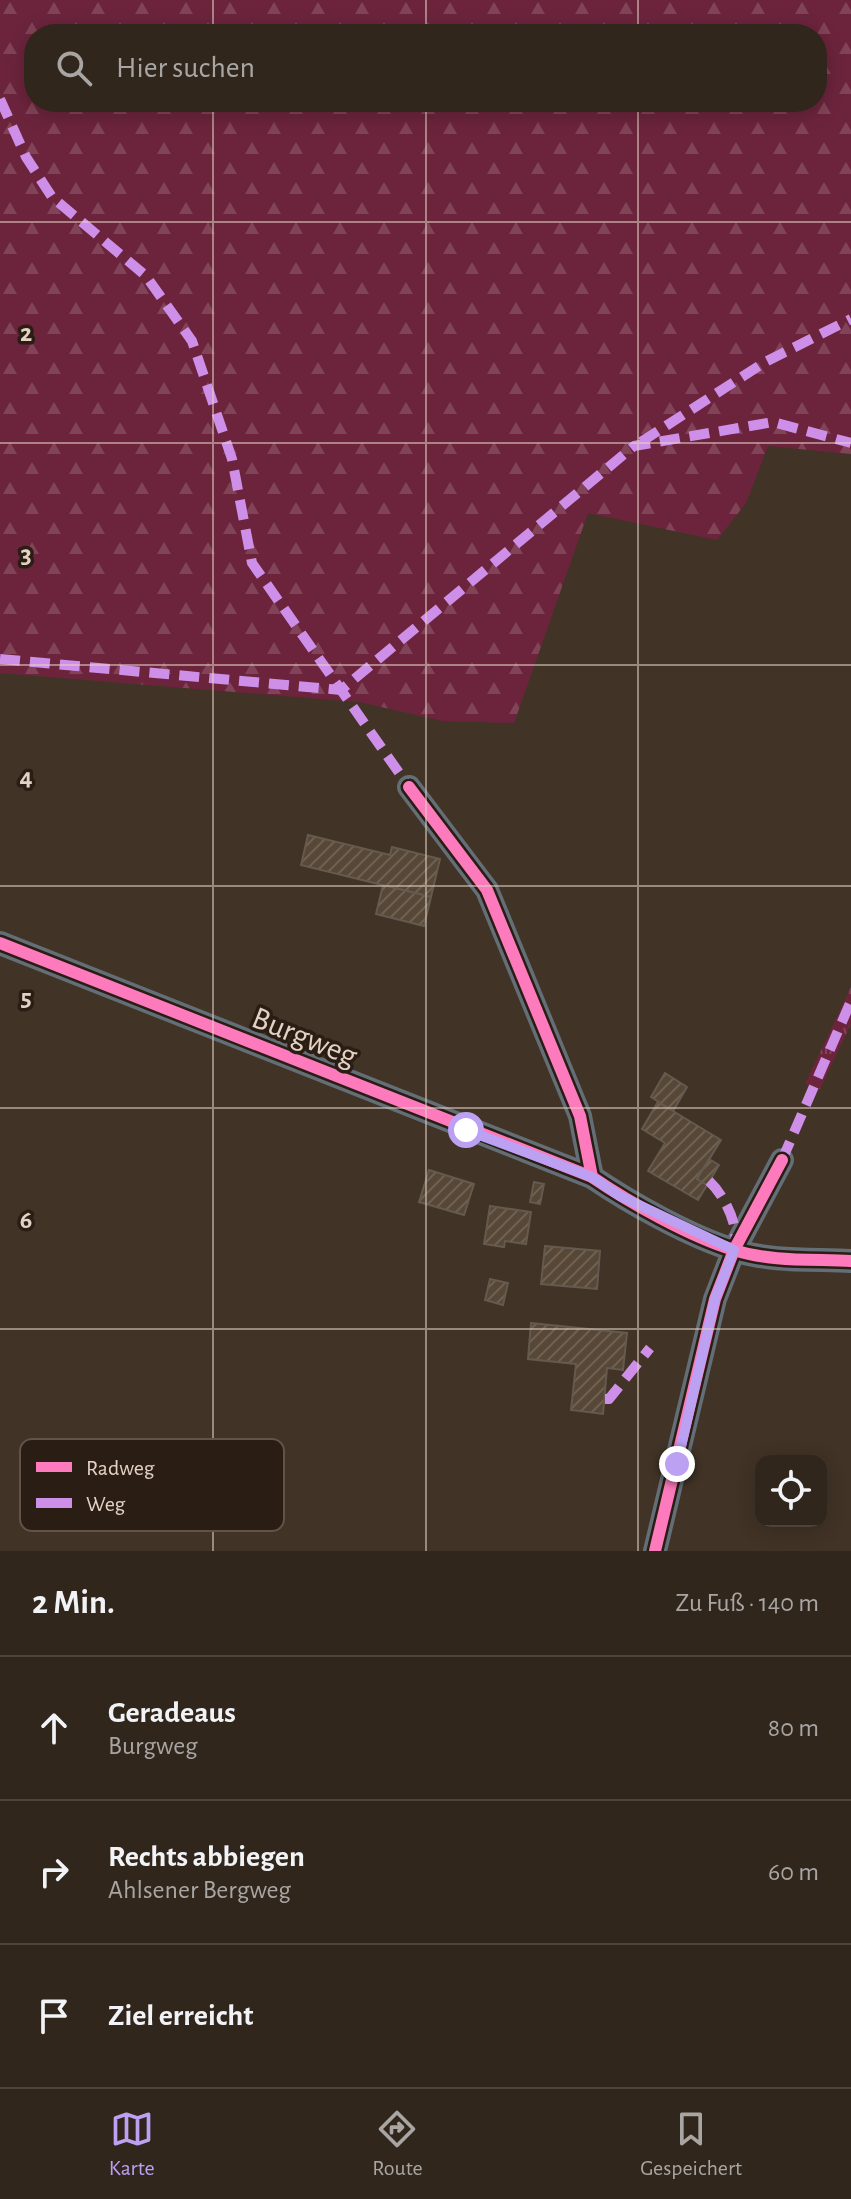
<!DOCTYPE html>
<html lang="de">
<meta charset="utf-8">
<style>
:root{--surface:#31261c;--page:#392e25;--text:#f1f3f6;--muted:#a8a5a3;--line:#4c433b;--accent:#bca0f2}
body{margin:0;font-family:"Alegreya Sans",sans-serif;background:var(--page);color:var(--text)}
.controls{position:absolute;right:24px;bottom:24px;display:grid;overflow:hidden;border-radius:16px;box-shadow:0 4px 20px #0003}
.controls button{width:72px;height:72px;display:grid;place-items:center;padding:0;border:0;border-bottom:2px solid var(--line);background:var(--surface);color:var(--text);font:40px sans-serif}
.stop{position:absolute;width:24px;height:24px;margin:-18px;border:6px solid #bca0f2;border-radius:50%;background:#fff}
.stop.end{background:#bca0f2;border-color:#fff;box-shadow:0 2px 8px #0008}
.list{margin:0;padding:0;list-style:none}
h2{display:flex;justify-content:space-between;align-items:center;height:104px;margin:0;padding:0 32px;font-size:34px}
h2 small{font-size:26px;font-weight:400;color:var(--muted)}
.list li{display:grid;grid-template-columns:52px 1fr auto;gap:24px;align-items:center;box-sizing:border-box;height:144px;padding:0 32px;border-top:2px solid var(--line)}
.list b{display:block;font-size:30px;white-space:nowrap}
.list p{margin:0;font-size:26px;white-space:nowrap;color:var(--muted)}
.list em{font-size:26px;font-style:normal;color:var(--muted)}
.icon{flex:none;width:44px;height:44px;fill:none;stroke:currentColor;stroke-width:2;stroke-linecap:round;stroke-linejoin:round}
.map{position:relative;flex:none;width:851px;height:1551px;overflow:hidden}
.search{position:absolute;background:var(--surface);box-shadow:0 4px 20px #0003;left:24px;right:24px;top:24px;height:88px;display:flex;align-items:center;gap:20px;box-sizing:border-box;padding:0 28px;border-radius:32px;color:var(--muted);font-size:30px}
.sheet{height:536px;background:var(--surface)}
nav{display:flex;justify-content:space-around;align-items:center;box-sizing:border-box;height:112px;border-top:2px solid var(--line);background:var(--surface);font-size:22px;color:var(--muted)}
nav a{display:grid;justify-items:center;gap:4px}
nav .on{color:var(--accent)}
.map>svg:first-child{display:block}
.grass{fill:url(#grass-tufts)}
.forest{fill:url(#forest-firs);fill-rule:evenodd}
.building{fill:url(#building-hatch);stroke:#655a4f;stroke-width:2}
.lines{fill:none;stroke-linecap:round;stroke-linejoin:round}
.street{stroke:#636e77;stroke-width:24}
.quiet{stroke:#ce8fe9;stroke-width:10;stroke-dasharray:20 10;stroke-linecap:butt}
.cycleway-casing{stroke:#2a1d13;stroke-width:17}
.cycleway{stroke:#fd7abc;stroke-width:12}
.route{stroke:#bca0f2;stroke-width:10}
.grid{fill:none;stroke:#e3d1c4;stroke-width:2;stroke-opacity:0.55}
.labels{text-anchor:middle;stroke-width:7;stroke-linejoin:round;paint-order:stroke}
.street-label{font-size:32px;fill:#e3d1c4;stroke:#2a1d13}
.key{fill:#2a1d13;stroke:#625348;stroke-width:2}
.key-label{font-size:22px;fill:#e3d1c4}
.grid-label{font-size:26px;text-anchor:middle;font-weight:bold;fill:#e3d1c4;stroke:#2a1d13;stroke-width:7;stroke-linejoin:round;paint-order:stroke}
</style>
<div class="map">
<svg width="851" height="1551" viewBox="0 0 851 1551">
<defs>
<pattern id="grass-tufts" width="24" height="20" patternUnits="userSpaceOnUse" patternTransform="scale(2)"><rect width="24" height="20" fill="#6c243d"/><path d="M3 7l-1-3M5 7V3M7 7l1-3M15 17l-1-3M17 17v-4M19 17l1-3" fill="none" stroke="#814357"/></pattern>
<pattern id="forest-firs" width="22" height="20" patternUnits="userSpaceOnUse" patternTransform="scale(2)"><rect width="22" height="20" fill="#6c243d"/><path d="M5 1l3.5 6h-7zM16 11l3.5 6h-7z" fill="#814357"/></pattern>
<pattern id="building-hatch" width="6" height="6" patternUnits="userSpaceOnUse" patternTransform="scale(2)"><rect width="6" height="6" fill="#574737"/><path d="M-1 1l2-2M0 6l6-6M5 7l2-2" fill="none" stroke="#6f6052"/></pattern>
</defs>
<rect width="100%" height="100%" fill="#413326"/>
<polygon class="grass" points="851,987 851,1024 820,1089 805,1084"/>
<path class="forest" d="M0,0H851V454L768,446L746,503L717,540L588,513L514,723L443,721L359,702L0,673ZM34,34H817V102H34Z"/>
<g class="building">
<polygon points="308,835 390,855 392,847 440,859 431,897 301,865"/>
<polygon points="383,885 431,897 424,926 376,914"/>
<polygon points="665,1073 687,1087 673,1111 651,1097"/>
<polygon points="658,1102 721,1140 697,1179 707,1185 698,1200 648,1171 665,1143 642,1129"/>
<polygon points="709,1159 719,1165 707,1185 697,1179"/>
<polygon points="429,1170 474,1184 464,1215 419,1202"/>
<polygon points="534,1182 544,1184 540,1204 530,1202"/>
<polygon points="490,1206 531,1212 526,1244 505,1241 504,1247 484,1244"/>
<polygon points="545,1246 600,1251 597,1289 541,1284"/>
<polygon points="490,1279 508,1283 503,1305 485,1300"/>
<polygon points="531,1323 627,1333 623,1370 607,1368 603,1414 571,1410 576,1364 528,1359"/>
</g>
<g class="lines">
<g class="street">
<polyline points="409,787 487,890 580,1116 592,1177"/>
<path d="M0,943L592,1177C630,1203 691,1237 734,1250C771,1262 813,1259 851,1261"/>
<polyline points="655,1551 715,1299 734,1250 782,1160"/>
</g>
<g class="quiet">
<polyline points="0,99 26,157 52,197 146,276 192,341 232,459 252,563 409,787"/>
<polyline points="641,442 765,362 851,319"/>
<polyline points="0,659 341,690 634,446 773,422 851,443"/>
<polyline points="782,1160 851,1001"/>
<path d="M709,1181C723,1194 738,1222 735,1242"/>
<polyline points="605,1399 609,1399 650,1348"/>
</g>
<defs>
<g id="cycleway">
<polyline points="409,787 487,890 580,1116 592,1177"/>
<path d="M0,943L592,1177C630,1203 691,1237 734,1250C771,1262 813,1259 851,1261"/>
<polyline points="655,1551 715,1299 734,1250 782,1160"/>
</g>
</defs>
<use href="#cycleway" class="cycleway-casing"/>
<use href="#cycleway" class="cycleway"/>
</g>
<g class="lines">
<polyline class="route" points="466,1130 592,1177 620,1196 734,1250 715,1299 677,1464"/>
</g>
<path class="grid" d="M213,0V34M426,0V34M638,0V34M213,102V1551M426,102V1551M638,102V1551M0,222H851M0,443H851M0,665H851M0,886H851M0,1108H851M0,1329H851"/>
<g class="labels">
<g class="street-label">
<text transform="translate(305 1036) rotate(22)" y="11">Burgweg</text>
</g>
</g>
<rect x="20" y="1439" width="264" height="92" rx="12" class="key"/>
<rect x="36" y="1462" width="36" height="10" fill="#fd7abc"/>
<rect x="36" y="1498" width="36" height="10" fill="#ce8fe9"/>
<g class="key-label">
<text x="86" y="1475">Radweg</text>
<text x="86" y="1511">Weg</text>
</g>
<g class="grid-label">
<text x="26" y="341">2</text>
<text x="26" y="563">3</text>
<text x="26" y="785">4</text>
<text x="26" y="1006">5</text>
<text x="26" y="1228">6</text>
</g>
</svg>
<div class="controls">
<button><svg class="icon" aria-label="locate" viewBox="0 0 24 24"><circle cx="12" cy="12" r="6"/><path d="M12 2v4M12 18v4M2 12h4M18 12h4"/></svg></button>
</div>
<div class="stop" style="left:466px;top:1130px"></div>
<div class="stop end" style="left:677px;top:1464px"></div>
<div class="search"><svg class="icon" aria-label="search" viewBox="0 0 24 24"><circle cx="10" cy="10" r="6"/><path d="M15 15l6 6"/></svg>Hier suchen</div>
</div>
<section class="sheet">
<h2>2 Min.<small>Zu Fuß · 140 m</small></h2>
<ul class="list">
<li><svg class="icon" aria-label="ahead" viewBox="0 0 24 24"><path d="M12 20V5M6 11l6-6 6 6"/></svg><div><b>Geradeaus</b><p>Burgweg</p></div><em>80 m</em></li>
<li><svg class="icon" aria-label="right" viewBox="0 0 24 24"><path d="M7 20v-9h11M14 6l5 5-5 5"/></svg><div><b>Rechts abbiegen</b><p>Ahlsener Bergweg</p></div><em>60 m</em></li>
<li><svg class="icon" aria-label="arrive" viewBox="0 0 24 24"><path d="M6 21V4h12l-3 4 3 4H6"/></svg><div><b>Ziel erreicht</b></div></li>
</ul>
</section>
<nav>
<a class="on"><svg class="icon" aria-label="map" viewBox="0 0 24 24"><path d="M3 6l6-2 6 2 6-2v14l-6 2-6-2-6 2zM9 4v14M15 6v14"/></svg>Karte</a>
<a><svg class="icon" aria-label="directions" viewBox="0 0 24 24"><path d="M12 3l9 9-9 9-9-9zM9 14v-3h6M13 9l2 2-2 2"/></svg>Route</a>
<a><svg class="icon" aria-label="saved" viewBox="0 0 24 24"><path d="M7 4h10v16l-5-4-5 4z"/></svg>Gespeichert</a>
</nav>
